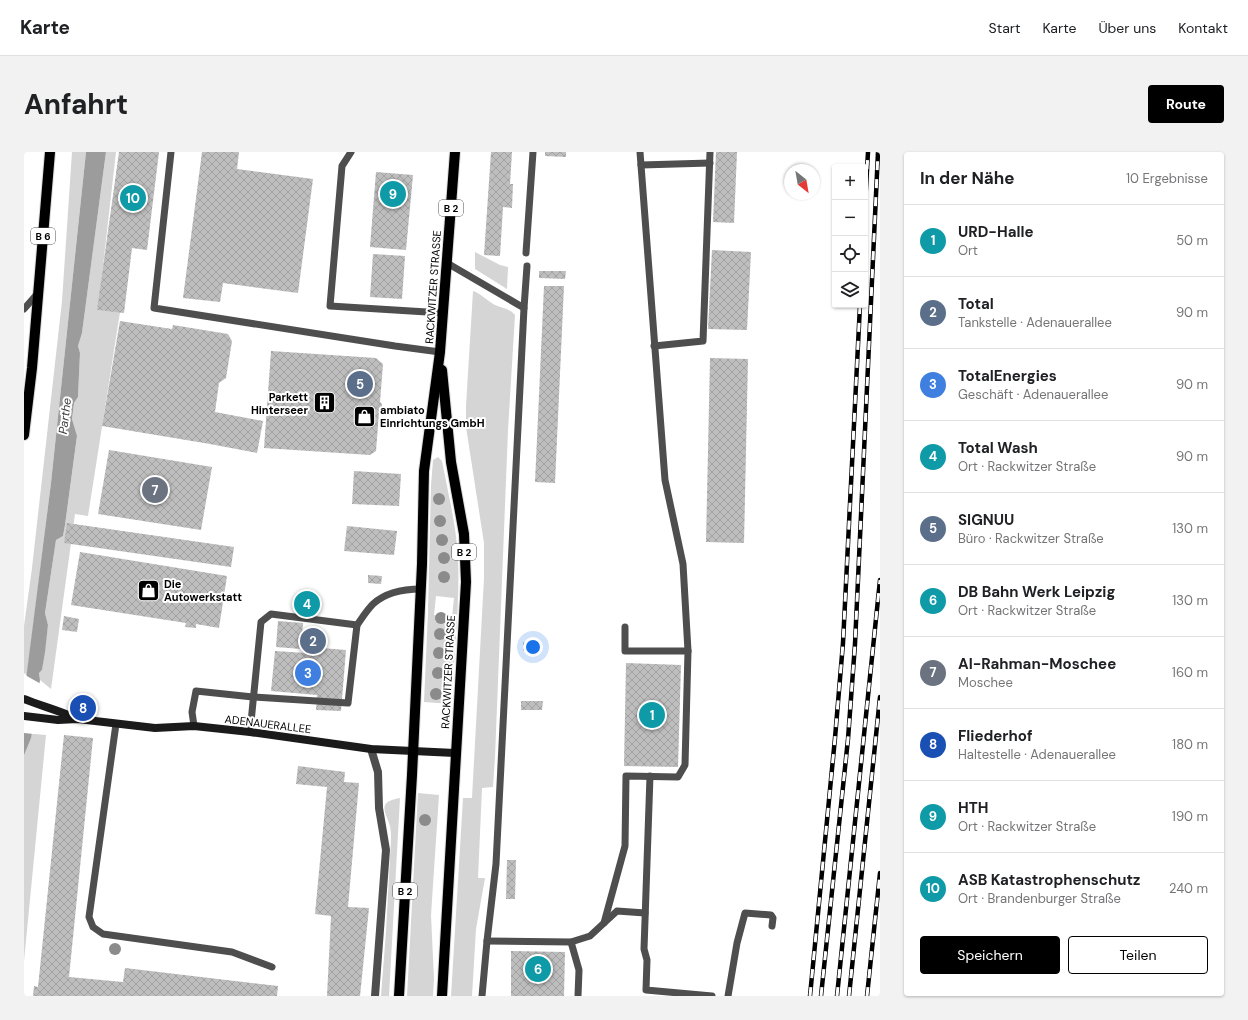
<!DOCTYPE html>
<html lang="de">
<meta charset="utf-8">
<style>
:root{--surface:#fff;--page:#f2f2f2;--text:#202124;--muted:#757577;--line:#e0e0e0;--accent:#000}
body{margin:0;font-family:"DM Sans",sans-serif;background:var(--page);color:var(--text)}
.controls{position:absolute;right:12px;top:12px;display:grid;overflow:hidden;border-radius:4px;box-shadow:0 1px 3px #0004}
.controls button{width:36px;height:36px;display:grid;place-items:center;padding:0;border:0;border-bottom:1px solid var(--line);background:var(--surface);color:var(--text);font:20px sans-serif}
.compass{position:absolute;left:760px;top:12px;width:36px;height:36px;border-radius:50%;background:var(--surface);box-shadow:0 1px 3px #0004;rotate:149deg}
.you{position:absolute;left:509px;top:495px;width:14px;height:14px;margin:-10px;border:3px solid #fff;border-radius:50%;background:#1a73e8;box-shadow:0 0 0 6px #1a73e833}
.badge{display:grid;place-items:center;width:26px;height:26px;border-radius:50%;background:var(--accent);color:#fff;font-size:13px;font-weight:700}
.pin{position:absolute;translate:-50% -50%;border:2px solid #fff;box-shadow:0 1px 4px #0006}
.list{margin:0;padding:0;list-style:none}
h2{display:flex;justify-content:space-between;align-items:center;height:52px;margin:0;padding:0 16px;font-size:17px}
h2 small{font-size:13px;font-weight:400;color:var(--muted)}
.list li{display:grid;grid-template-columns:26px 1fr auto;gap:12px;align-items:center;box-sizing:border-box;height:72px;padding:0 16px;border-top:1px solid var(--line)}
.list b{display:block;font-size:15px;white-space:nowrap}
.list p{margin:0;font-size:13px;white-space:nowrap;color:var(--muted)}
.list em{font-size:13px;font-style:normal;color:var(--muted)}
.actions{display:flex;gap:8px;padding:12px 16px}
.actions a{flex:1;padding:9px 0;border:1px solid var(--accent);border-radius:4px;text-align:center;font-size:14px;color:var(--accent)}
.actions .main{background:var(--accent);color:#fff}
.icon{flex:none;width:22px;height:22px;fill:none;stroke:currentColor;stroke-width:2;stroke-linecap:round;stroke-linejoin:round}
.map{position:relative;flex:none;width:856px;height:844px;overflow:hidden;border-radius:4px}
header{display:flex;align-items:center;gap:24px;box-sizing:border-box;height:56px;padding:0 20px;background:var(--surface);border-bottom:1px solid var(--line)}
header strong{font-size:19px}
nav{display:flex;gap:22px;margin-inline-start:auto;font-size:14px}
.intro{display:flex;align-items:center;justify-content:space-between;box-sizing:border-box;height:96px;padding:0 24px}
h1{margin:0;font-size:28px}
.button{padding:10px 18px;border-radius:4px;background:var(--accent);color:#fff;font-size:14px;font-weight:700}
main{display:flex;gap:24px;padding:0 24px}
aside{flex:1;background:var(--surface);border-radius:4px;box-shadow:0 1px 3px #0004}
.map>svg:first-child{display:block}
.grass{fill:#d5d5d5;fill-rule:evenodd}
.water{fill:#9c9c9c}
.pier{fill:#fff}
.building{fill:url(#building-cross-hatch)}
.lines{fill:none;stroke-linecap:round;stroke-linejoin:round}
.primary-casing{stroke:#dbdbdb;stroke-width:12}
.service{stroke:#4e4e4e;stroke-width:7}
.minor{stroke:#4e4e4e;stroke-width:8}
.secondary{stroke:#1b1b1b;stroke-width:8}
.primary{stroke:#000;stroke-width:10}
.rail-casing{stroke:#000;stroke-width:4.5}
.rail{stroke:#fff;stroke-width:3;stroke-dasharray:9;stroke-linecap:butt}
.tree{fill:#8b8b8b}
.labels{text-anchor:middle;stroke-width:4;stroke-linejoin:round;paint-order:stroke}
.shield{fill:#fff;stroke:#4c4c4c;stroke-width:1}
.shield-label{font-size:10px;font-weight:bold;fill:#000}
.street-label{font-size:11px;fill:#000;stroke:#fff}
.poi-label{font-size:11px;font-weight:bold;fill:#000;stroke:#fff;text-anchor:start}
.water-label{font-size:12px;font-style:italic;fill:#3d3d3d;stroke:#fff}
</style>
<header>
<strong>Karte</strong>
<nav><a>Start</a><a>Karte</a><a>Über uns</a><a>Kontakt</a></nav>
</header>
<div class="intro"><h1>Anfahrt</h1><a class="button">Route</a></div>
<main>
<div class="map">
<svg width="856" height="844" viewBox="0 0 856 844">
<defs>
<pattern id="building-cross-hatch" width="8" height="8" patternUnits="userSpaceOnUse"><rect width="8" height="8" fill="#bebebe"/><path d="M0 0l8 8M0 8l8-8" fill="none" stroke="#a2a2a2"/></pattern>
</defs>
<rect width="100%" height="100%" fill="#fff"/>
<g class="grass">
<polygon points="48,0 62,0 27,331 3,523 0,521 0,474 8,416 38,149"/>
<polygon points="82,0 92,0 74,158 96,160 64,364 51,362 27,537 16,528 15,521 18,518 24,473 21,461 32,388 39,384 41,373 53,285 48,267 50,251 54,245 56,201 54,194 58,181"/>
<polygon points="451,100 476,113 484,115 483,137 451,117"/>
<path d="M449,139C458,142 463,149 471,153C478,156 487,157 491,163L484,278L471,605L469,635L458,636L454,726H461L452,777L448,844H427L439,646H448L460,426V391L442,275V254Z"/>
<path d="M414,305L418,309C424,341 432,372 434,405C436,454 430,503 427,552L400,550L404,460L407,334L409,308ZM412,444L430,446L428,465L410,463Z"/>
<polygon points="0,581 22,583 0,809"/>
<polygon points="394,641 415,643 407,763 410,827 409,844 383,844"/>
<path d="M376,646L365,844H357L362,780L367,687C367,683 367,679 366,674C361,658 353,650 376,646Z"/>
</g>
<polygon class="water" points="62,0 82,0 58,181 54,194 56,201 54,245 50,251 48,267 53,284 41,373 39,384 32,388 21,461 24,473 21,500 18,518 15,521 16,528 7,586 0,603 0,543 27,331"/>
<polygon class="pier" points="1,523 17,532 10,582 0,581 0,531"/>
<g class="building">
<polygon points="95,0 135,0 123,98 108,96 100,161 73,158"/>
<polygon points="178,0 215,0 213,17 289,27 274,141 199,131 196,150 159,146"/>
<polygon points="467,0 488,0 486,32 489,32 488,56 479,55 476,104 460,103"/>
<polygon points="521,0 542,0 542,5 521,4"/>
<polygon points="692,0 713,0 710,71 689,70"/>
<polygon points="352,20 389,23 382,98 346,95"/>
<polygon points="688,98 727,100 723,178 684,177"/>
<polygon points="349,102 381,104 378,147 346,145"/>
<polygon points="515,119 542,119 541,127 515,126"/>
<polygon points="520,134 540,134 531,331 511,330"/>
<polygon points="96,169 148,177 149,173 204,182 208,189 202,226 195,231 191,260 239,269 233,301 186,292 78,274"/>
<polygon points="247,199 352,206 359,212 356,250 358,252 357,259 355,261 352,299 346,303 240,296"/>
<polygon points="686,206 724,207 720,391 682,390"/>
<polygon points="85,298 188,315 177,378 74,362"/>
<polygon points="330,319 377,322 375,354 328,352"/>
<polygon points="43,371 210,395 207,415 40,391"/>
<polygon points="323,374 373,379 370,403 320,399"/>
<polygon points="56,400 203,424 195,476 172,472 172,476 161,475 162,471 47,453"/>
<polygon points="344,423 358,424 357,432 344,431"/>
<polygon points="278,439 290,440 290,446 297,447 296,459 269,457 270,444 277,444"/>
<polygon points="40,464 55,467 53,480 38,478"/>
<polygon points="254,469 279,471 277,497 252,495"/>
<polygon points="499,490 517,490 516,499 499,499"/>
<polygon points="297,496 322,498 317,559 292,558 293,543 247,539 251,499 297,502"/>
<polygon points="602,511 657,513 654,615 600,614"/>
<polygon points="497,549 519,549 518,558 497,558"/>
<polygon points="40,583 69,586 45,825 99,830 101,816 254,834 253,844 9,844 10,834 14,835"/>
<polygon points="274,614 321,620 320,630 335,631 324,755 345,756 336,844 303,844 307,764 291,762 303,635 272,632"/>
<polygon points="483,708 492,708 491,747 482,747"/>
<polygon points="487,799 541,800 540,844 487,844"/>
</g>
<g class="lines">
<defs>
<g id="primary">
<polyline points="0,283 8,216 26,0"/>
<polyline points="375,844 388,623 398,412 400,319 416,200 431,0"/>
<polyline points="418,844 442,430 440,382 427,310 418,218"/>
</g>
</defs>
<use href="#primary" class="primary-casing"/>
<g class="service">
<polyline points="147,0 130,156 371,194 416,200"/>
<polyline points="327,0 318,14 306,154 419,161"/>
<polyline points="617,13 686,11"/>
<polyline points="502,101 509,0"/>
<polyline points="423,111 500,156 472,712 463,789 458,844"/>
<polyline points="500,156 503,114"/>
<polyline points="0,157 14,141"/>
<polyline points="630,194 679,189 686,0"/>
<polyline points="601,475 601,499 664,499"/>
<polyline points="92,572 65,765 69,775 79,782 208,800 248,815"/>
<polyline points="170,574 168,560 172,539 229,545 324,551 333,473"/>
<path d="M226,580L237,470L247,462L333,473C338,466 343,458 349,452C362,440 380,437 397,437"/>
<polyline points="626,624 620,797 623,808 622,838 688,844"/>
<polyline points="580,771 593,759 621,761"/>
<polyline points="463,789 547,790 566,784 580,771 601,694 602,624 654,625 661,613 664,499 659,412 641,328 616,0"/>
<polyline points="547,790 555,818 554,844"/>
<polyline points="704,844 713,791 721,761 747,763 749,766 748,774"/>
</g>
<polyline class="minor" points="347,597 354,620 355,656 362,698 351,844"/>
<g class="secondary">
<path d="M0,547C17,554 34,558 51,566"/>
<polyline points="0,564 34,568 54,567 131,576 170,574 226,580 347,597 431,601"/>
</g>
<use href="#primary" class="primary"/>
<defs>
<g id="rail">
<polyline points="841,53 844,0"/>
<polyline points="786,844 811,586 819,491 836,153"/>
<polyline points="797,844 824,587 831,492 854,0"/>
<polyline points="813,844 856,428"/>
<polyline points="825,844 856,545"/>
<polyline points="843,844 856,721"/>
</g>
</defs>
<use href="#rail" class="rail-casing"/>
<use href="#rail" class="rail"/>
</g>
<g class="tree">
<circle cx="415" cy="347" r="6"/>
<circle cx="416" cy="369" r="6"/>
<circle cx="418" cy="388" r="6"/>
<circle cx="420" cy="406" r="6"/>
<circle cx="420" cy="425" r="6"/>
<circle cx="417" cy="466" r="6"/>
<circle cx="416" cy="482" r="6"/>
<circle cx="415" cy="501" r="6"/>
<circle cx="414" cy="521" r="6"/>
<circle cx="412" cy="542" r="6"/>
<circle cx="401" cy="668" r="6"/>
<circle cx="91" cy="797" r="6"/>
</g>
<defs>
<symbol id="building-square" viewBox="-11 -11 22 22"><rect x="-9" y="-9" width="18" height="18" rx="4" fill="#000" stroke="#fff"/><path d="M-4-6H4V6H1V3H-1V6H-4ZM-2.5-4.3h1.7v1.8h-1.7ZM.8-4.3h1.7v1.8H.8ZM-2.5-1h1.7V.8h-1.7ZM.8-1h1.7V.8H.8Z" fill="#fff"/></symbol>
<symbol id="shop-square" viewBox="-11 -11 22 22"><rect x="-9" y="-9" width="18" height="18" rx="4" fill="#000" stroke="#fff"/><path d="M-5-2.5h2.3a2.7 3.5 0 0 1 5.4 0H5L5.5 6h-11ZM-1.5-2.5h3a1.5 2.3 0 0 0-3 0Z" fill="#fff"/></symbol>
</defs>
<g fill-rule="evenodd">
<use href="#building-square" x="288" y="238" width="25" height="25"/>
<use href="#shop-square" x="328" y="252" width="25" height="25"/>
<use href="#shop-square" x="112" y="426" width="25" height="25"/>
</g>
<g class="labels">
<g class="shield">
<rect x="415" y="48" width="24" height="16" rx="3"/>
<rect x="7" y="76" width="24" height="16" rx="3"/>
<rect x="428" y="392" width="24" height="16" rx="3"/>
<rect x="369" y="731" width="24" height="16" rx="3"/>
</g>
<g class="shield-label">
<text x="427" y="60">B 2</text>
<text x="19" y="88">B 6</text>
<text x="440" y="404">B 2</text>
<text x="381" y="743">B 2</text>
</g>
<g class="street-label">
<text transform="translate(409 135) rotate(-86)" y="4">RACKWITZER STRASSE</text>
<text transform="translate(424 520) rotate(-87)" y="4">RACKWITZER STRASSE</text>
<text transform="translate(244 572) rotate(7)" y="4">ADENAUERALLEE</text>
</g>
<g class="poi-label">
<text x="284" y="249" text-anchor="end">Parkett<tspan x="284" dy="13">Hinterseer</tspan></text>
<text x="356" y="262">ambiato<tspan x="356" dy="13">Einrichtungs GmbH</tspan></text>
<text x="140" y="436">Die<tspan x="140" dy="13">Autowerkstatt</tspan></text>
</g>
<g class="water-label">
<text transform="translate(41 264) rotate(-83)" y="4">Parthe</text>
</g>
</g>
</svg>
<div class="controls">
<button>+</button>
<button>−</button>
<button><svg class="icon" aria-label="locate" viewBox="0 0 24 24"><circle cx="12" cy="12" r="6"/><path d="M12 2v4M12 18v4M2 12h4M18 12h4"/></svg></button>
<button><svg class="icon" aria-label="layers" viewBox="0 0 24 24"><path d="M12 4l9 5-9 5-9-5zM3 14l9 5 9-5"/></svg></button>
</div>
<svg class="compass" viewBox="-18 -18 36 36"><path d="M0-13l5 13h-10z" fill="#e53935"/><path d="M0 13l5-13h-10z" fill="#757577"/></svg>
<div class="you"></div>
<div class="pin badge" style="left:628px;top:563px;background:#0f9aa8">1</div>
<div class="pin badge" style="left:289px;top:489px;background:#5c6f8a">2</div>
<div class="pin badge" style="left:284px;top:521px;background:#3f7fe0">3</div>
<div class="pin badge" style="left:283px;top:452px;background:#0f9aa8">4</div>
<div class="pin badge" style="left:336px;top:232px;background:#5c6f8a">5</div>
<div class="pin badge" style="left:514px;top:817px;background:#0f9aa8">6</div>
<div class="pin badge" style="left:131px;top:338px;background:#6b7280">7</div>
<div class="pin badge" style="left:59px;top:556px;background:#1a4fb4">8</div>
<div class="pin badge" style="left:369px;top:42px;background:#0f9aa8">9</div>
<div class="pin badge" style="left:109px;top:46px;background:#0f9aa8">10</div>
</div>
<aside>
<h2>In der Nähe<small>10 Ergebnisse</small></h2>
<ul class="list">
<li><span class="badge" style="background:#0f9aa8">1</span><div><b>URD-Halle</b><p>Ort</p></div><em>50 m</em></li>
<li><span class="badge" style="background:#5c6f8a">2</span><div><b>Total</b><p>Tankstelle · Adenauerallee</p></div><em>90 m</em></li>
<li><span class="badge" style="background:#3f7fe0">3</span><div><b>TotalEnergies</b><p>Geschäft · Adenauerallee</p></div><em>90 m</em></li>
<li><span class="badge" style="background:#0f9aa8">4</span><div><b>Total Wash</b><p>Ort · Rackwitzer Straße</p></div><em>90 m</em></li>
<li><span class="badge" style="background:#5c6f8a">5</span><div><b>SIGNUU</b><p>Büro · Rackwitzer Straße</p></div><em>130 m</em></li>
<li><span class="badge" style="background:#0f9aa8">6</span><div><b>DB Bahn Werk Leipzig</b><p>Ort · Rackwitzer Straße</p></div><em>130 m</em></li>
<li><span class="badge" style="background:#6b7280">7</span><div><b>Al-Rahman-Moschee</b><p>Moschee</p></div><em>160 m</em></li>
<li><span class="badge" style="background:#1a4fb4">8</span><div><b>Fliederhof</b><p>Haltestelle · Adenauerallee</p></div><em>180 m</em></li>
<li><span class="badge" style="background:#0f9aa8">9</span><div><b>HTH</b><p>Ort · Rackwitzer Straße</p></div><em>190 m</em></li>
<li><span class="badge" style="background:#0f9aa8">10</span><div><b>ASB Katastrophenschutz</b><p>Ort · Brandenburger Straße</p></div><em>240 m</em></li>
</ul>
<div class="actions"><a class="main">Speichern</a><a>Teilen</a></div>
</aside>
</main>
